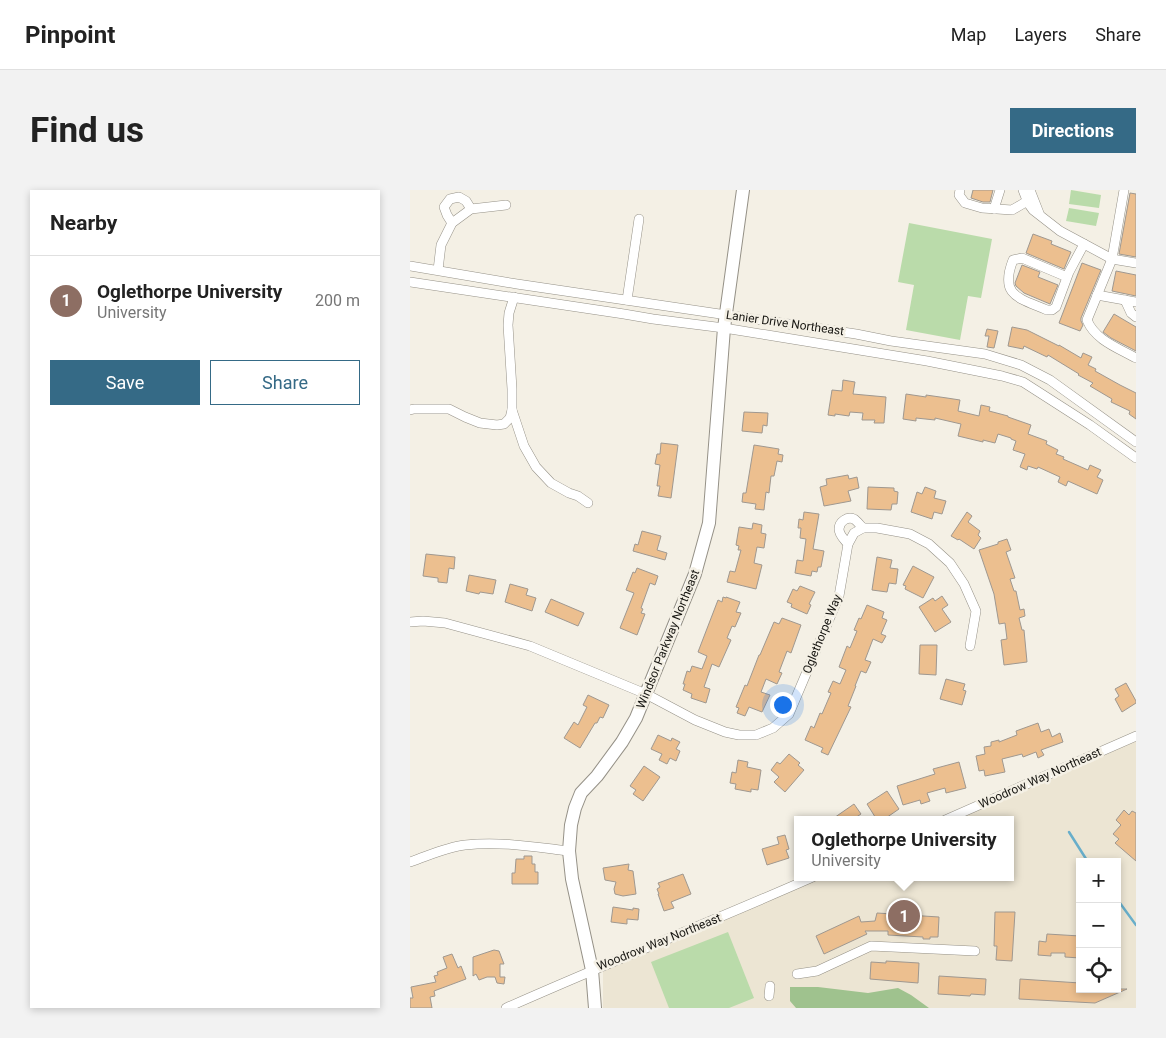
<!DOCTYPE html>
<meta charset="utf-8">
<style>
:root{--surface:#fff;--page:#f2f2f2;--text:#222;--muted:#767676;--line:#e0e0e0;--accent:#356a86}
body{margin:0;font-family:Roboto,sans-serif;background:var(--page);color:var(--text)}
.controls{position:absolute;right:15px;bottom:15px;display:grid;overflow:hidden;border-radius:0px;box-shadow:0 2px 8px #0003}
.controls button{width:45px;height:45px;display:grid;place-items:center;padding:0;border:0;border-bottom:1px solid var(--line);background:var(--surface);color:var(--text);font:25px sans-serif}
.you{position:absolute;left:372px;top:514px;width:18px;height:18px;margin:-12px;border:4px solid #fff;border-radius:50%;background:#1a73e8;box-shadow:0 0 0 8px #1a73e833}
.badge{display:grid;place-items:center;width:32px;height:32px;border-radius:50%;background:var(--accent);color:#fff;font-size:16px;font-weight:700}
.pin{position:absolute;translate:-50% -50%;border:2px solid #fff;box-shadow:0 1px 5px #0006}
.popup{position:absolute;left:384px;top:626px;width:220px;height:65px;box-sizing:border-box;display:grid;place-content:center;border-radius:0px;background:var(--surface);filter:drop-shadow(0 1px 4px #0005);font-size:16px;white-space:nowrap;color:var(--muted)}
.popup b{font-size:19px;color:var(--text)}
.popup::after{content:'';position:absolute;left:50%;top:100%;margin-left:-10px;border:10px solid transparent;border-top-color:var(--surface)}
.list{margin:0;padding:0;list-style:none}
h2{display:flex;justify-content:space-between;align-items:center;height:65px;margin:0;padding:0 20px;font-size:21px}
h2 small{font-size:16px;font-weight:400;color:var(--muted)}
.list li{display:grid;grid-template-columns:32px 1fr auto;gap:15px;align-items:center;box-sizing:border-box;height:90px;padding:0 20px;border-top:1px solid var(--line)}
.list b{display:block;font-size:19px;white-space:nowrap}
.list p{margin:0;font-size:16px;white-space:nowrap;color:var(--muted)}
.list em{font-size:16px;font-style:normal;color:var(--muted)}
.actions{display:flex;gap:10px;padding:15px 20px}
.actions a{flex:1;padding:11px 0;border:1px solid var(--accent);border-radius:0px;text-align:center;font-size:18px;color:var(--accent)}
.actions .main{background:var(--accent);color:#fff}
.icon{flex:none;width:28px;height:28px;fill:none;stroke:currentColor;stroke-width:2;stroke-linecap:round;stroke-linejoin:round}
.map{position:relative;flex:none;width:726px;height:818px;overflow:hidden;border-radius:0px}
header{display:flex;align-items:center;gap:30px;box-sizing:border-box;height:70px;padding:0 25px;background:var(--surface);border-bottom:1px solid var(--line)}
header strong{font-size:24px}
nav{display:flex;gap:28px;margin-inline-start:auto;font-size:18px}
.intro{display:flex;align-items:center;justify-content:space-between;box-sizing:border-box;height:120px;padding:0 30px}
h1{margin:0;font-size:35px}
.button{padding:12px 22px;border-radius:0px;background:var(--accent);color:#fff;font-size:18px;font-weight:700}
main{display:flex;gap:30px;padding:0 30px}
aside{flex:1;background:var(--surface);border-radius:0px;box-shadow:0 2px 8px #0003}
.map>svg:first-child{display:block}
.built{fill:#ece5d3;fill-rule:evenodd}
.green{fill:#badbaa}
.forest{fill:#9fc28e}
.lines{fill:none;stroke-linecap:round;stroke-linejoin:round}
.stream{stroke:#68aeca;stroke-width:2.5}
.building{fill:#ecbf8f;stroke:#9f9890}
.street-casing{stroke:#959187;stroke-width:10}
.secondary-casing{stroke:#959187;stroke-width:14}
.street{stroke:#fff;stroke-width:9}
.secondary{stroke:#fff;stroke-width:12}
.labels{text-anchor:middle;stroke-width:5;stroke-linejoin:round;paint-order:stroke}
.street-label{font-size:12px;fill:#161511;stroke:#f4f0e5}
</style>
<header>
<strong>Pinpoint</strong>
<nav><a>Map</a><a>Layers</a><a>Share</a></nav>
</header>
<div class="intro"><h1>Find us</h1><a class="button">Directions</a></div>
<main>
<aside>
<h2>Nearby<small></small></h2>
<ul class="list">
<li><span class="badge" style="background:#8d6e63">1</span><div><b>Oglethorpe University</b><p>University</p></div><em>200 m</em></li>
</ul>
<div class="actions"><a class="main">Save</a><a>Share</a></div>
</aside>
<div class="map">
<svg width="726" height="818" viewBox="0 0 726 818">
<rect width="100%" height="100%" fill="#f4f0e5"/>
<path class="built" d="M726,549V818H193V781L409,687H600V630H541ZM670,672H707V799H670Z"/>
<g class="green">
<polygon points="661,0 691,5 689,18 659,14"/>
<polygon points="659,18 689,23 686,36 656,31"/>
<polygon points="499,33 582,49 571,108 558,106 550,150 496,140 504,95 488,92"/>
<polygon points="318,742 344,808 319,818 259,818 241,772"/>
</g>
<polygon class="forest" points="380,797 408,797 458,803 488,798 501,805 519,818 386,818 380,811"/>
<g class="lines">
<g class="stream">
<polyline points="659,642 678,672"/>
<polyline points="707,709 726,735"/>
</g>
</g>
<g class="building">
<polygon points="563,0 583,0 580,12 573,12 561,8"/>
<polygon points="720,3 726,4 726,67 709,64"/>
<polygon points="623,44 642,51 641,54 661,62 654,79 616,63"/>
<polygon points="672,73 691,80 671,128 671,131 673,135 670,141 649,133"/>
<polygon points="612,75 630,82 628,87 648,95 640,114 614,103 606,96 605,93"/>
<polygon points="706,81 726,85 726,106 702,101"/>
<polygon points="704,124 726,137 726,161 701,148 693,142"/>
<polygon points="602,137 617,140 649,156 649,155 671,168 673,163 682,167 678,175 686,179 685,181 710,195 726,203 726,229 719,224 720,221 701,212 702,209 680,196 683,193 668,185 669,184 638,165 637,167 614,156 613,159 598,156"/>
<polygon points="577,139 588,141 584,158 577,157 579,146 575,146"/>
<polygon points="433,190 445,192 443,204 476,207 474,233 464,233 465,230 452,230 453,223 440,222 439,226 425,224 425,226 418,225 422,200 432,201"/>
<polygon points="496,204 516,207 516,205 537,208 550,210 548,221 569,226 571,215 580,217 579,221 598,226 598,227 621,235 618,244 637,251 636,254 648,260 646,264 654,267 653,269 678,280 680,275 691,280 687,287 693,290 687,304 658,291 656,296 648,292 650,287 628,277 627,279 618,276 617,280 610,277 615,264 603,260 606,251 601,249 601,248 588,244 585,253 573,250 573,252 548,246 551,234 525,228 525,230 506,228 506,231 493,229"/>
<polygon points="334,222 358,223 357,236 353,235 352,243 332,241"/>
<polygon points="251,253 268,255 261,308 248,306 250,296 247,296 250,275 245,274 247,264 250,264"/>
<polygon points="344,255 369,259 368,264 373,265 372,272 367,271 364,286 361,286 359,303 356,302 354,320 345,319 346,314 332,312 333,303 336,303"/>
<polygon points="438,285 439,289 447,287 449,298 438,301 441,311 414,316 410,297 417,295 416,289"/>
<polygon points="458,297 484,298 484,301 488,302 487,314 482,314 481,320 457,319"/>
<polygon points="515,297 526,301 524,308 536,311 532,324 524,322 522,329 501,322 507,302 512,304"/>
<polygon points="394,322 409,324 403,359 414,361 411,377 408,377 407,382 402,381 401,386 385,383 387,370 393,371 396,349 390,348 391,338 388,338 389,329 393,330"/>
<polygon points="557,322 562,326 558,332 570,341 568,345 571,348 564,359 549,349 548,350 541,346"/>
<polygon points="343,333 352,335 351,343 356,344 354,358 347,357 344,373 352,375 346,399 317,392 320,381 325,382 331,360 328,360 329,356 326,355 329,337 342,339"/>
<polygon points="232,341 251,346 247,360 257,363 255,370 223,361 225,354 228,355"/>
<polygon points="597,349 601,360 596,362 605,388 600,389 604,401 606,401 610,420 614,419 615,426 609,428 612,440 614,440 617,472 594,475 591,450 597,449 595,433 589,434 584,404 569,360 588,354 588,352"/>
<polygon points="16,364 45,367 44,379 39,378 37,393 28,392 28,388 13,386"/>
<polygon points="467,367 482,370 480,378 488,379 486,394 479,393 477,402 462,400"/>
<polygon points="503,376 524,387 513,408 495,399 496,396 493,395"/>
<polygon points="227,378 248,386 245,395 240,393 231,418 233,419 231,423 235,424 227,445 210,438 224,403 216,400 223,382 225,383"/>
<polygon points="59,385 86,390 83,404 70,402 69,404 56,401"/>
<polygon points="100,394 118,399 116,405 126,408 122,421 95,412"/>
<polygon points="390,396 405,402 399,414 401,415 397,424 381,417 382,414 377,412 383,399 387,401"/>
<polygon points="532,406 538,415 532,419 541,432 525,442 509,417 523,408 525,411"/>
<polygon points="313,407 316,408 316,407 330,412 326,422 331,423 325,437 322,436 317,448 321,450 309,477 302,474 294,497 300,499 296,513 281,508 282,504 273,500 275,494 273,494 277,481 280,482 282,476 292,479 297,466 288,462 308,410 312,412"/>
<polygon points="141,409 174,423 168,436 135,422"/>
<polygon points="457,415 474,422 472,428 477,430 471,444 476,446 472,453 463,449 455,470 461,472 456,483 451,481 445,496 446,496 438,516 441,517 418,565 411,562 413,558 395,550 401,536 404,538 410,523 412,524 421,503 418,502 423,491 430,494 436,480 429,477 437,456 440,458 447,441 444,440 449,428 451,429"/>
<polygon points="372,428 391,435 381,463 377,461 369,482 372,483 367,494 356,489 351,502 360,505 352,522 339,517 335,526 327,523 329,518 326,517 335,495 337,496 349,465 350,465 364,432 369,434"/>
<polygon points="510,455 527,455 526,485 509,484"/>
<polygon points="536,489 555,494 553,500 556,501 552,515 530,509"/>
<polygon points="716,493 726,511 726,513 712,522 705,509 709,506 705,499"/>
<polygon points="178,505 199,515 193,528 190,527 187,533 185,533 170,558 154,548 164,532 168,535 177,517 173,515"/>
<polygon points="628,533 631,542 639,539 642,547 650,543 653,552 631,560 634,565 628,568 626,562 613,567 612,564 592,569 595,582 575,586 574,580 569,581 566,566 575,564 574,557 581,556 581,552 589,550 589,552 607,545 606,541"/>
<polygon points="248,545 261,551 262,548 270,552 266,559 270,561 266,571 260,568 257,574 249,570 252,564 241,559"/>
<polygon points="379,564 390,573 388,575 394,580 375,602 364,592 369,587 361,580 367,572 370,574"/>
<polygon points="328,570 338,572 337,577 351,580 348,600 341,599 341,602 325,599 326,594 320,593 322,582 326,583"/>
<polygon points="549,572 556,598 536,603 535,598 517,603 520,611 511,614 510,610 493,615 487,596 525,584 523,579"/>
<polygon points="234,576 250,587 233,611 223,604 226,600 220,596"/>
<polygon points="477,601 489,619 473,630 467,630 457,614"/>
<polygon points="444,614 451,624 442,630 421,630"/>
<polygon points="714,620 719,625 722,621 726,623 726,671 705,653 709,649 703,644 711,635 706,630"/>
<polygon points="375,645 379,659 376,660 379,668 357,675 352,659 369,654 367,647"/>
<polygon points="114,666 122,666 122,674 125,674 125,682 128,682 128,694 102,694 102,683 105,683 106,669 114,669"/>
<polygon points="219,674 218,680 223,681 226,704 213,706 205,704 204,699 206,692 195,690 193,678"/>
<polygon points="273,684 281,704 261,712 264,718 254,721 248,704 249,704 247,699 250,697 248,693"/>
<polygon points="203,717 223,720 223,718 229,719 228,730 217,729 217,734 201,732"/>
<polygon points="585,722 605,722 602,771 586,770 587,756 584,756"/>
<polygon points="467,723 529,727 528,747 520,747 520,749 513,749 513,747 478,745 478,741 455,741 457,744 414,764 406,746 449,726 451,732 465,731"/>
<polygon points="637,744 670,746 670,768 655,767 655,763 641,763 641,766 628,765 629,751 636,752"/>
<polygon points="84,760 89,761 94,774 90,774 90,787 95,787 94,794 87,793 85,787 77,787 69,790 66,784 63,786 63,767"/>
<polygon points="42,764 48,778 51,776 56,789 24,801 25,806 20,807 22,818 0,818 0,808 3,808 1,797 26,792 24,786 28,785 27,782 37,778 33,767"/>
<polygon points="476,771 509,773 508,793 460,789 461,772 476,773"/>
<polygon points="529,786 576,789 575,805 561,804 560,806 528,804"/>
<polygon points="610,789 670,793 670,799 717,799 685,813 609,809"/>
</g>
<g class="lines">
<defs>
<g id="street">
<polyline points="550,0 549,5 555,13 572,18 602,20 614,13"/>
<polyline points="613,0 618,13 623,20 650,41 702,69 726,73"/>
<polyline points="620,0 629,23"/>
<path d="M714,0L702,69L677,130C685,150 708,158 726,168"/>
<polyline points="584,19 590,0"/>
<polyline points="42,33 37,25 34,17 40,9 49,7 56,11 61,19"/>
<polyline points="0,76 107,94 446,144 481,151 575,164 611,175 640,190 726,252"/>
<polyline points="28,80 31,55 42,33 61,19 96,15"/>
<path d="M657,87L612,68L603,70C589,106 609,108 637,120H642L646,117L659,82L674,54"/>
<polyline points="0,92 214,124 243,129 314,138 437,158 517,171 592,186 613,192 680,235 726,268"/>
<polyline points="687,105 726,112"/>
<polyline points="217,110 229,29"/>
<polyline points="715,110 721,123 726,127"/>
<polyline points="0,220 4,219 39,219 55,227 70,233 87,235 94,234 100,228 102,220 102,199 98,135 99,123 104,107"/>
<polyline points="102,220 114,256 126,277 141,293 159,303 168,306 178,313"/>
<path d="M438,354C434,349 429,345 429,339C429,332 437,326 444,329C447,331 450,335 453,338"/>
<polyline points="0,432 13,431 35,433 120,456 236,504 285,530 315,542 329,545 346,545 363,538 379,524 429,406 438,354 444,343 453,338 467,338 500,344 519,354 540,373 554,394 566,421 560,456"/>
<polyline points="535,630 726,546"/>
<path d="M0,672C18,666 36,657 55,655C90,651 125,657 159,661"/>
<polyline points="387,784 407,781 461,756 565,761"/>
<polyline points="359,806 360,796"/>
<path d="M96,818C197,773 301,732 403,687"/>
</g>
<polyline id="secondary" points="185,818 182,780 162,689 159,661 161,635 165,618 171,603 187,586 212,552 226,528 285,384 299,333 314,138 333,0"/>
</defs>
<use href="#street" class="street-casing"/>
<use href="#secondary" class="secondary-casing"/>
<use href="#street" class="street"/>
<use href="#secondary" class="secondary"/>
</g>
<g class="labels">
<g class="street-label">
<text transform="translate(375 133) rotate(8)" y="4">Lanier Drive Northeast</text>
<text transform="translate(412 444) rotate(-68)" y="4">Oglethorpe Way</text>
<text transform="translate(258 449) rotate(-68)" y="4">Windsor Parkway Northeast</text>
<text transform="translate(630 588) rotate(-24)" y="4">Woodrow Way Northeast</text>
<text transform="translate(249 752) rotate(-22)" y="4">Woodrow Way Northeast</text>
</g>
</g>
</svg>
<div class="controls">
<button>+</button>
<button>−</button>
<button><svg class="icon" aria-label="locate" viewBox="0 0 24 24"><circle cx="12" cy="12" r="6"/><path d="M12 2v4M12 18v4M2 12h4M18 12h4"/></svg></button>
</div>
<div class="you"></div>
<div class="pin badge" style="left:494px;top:726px;background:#8d6e63">1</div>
<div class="popup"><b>Oglethorpe University</b>University</div>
</div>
</main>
